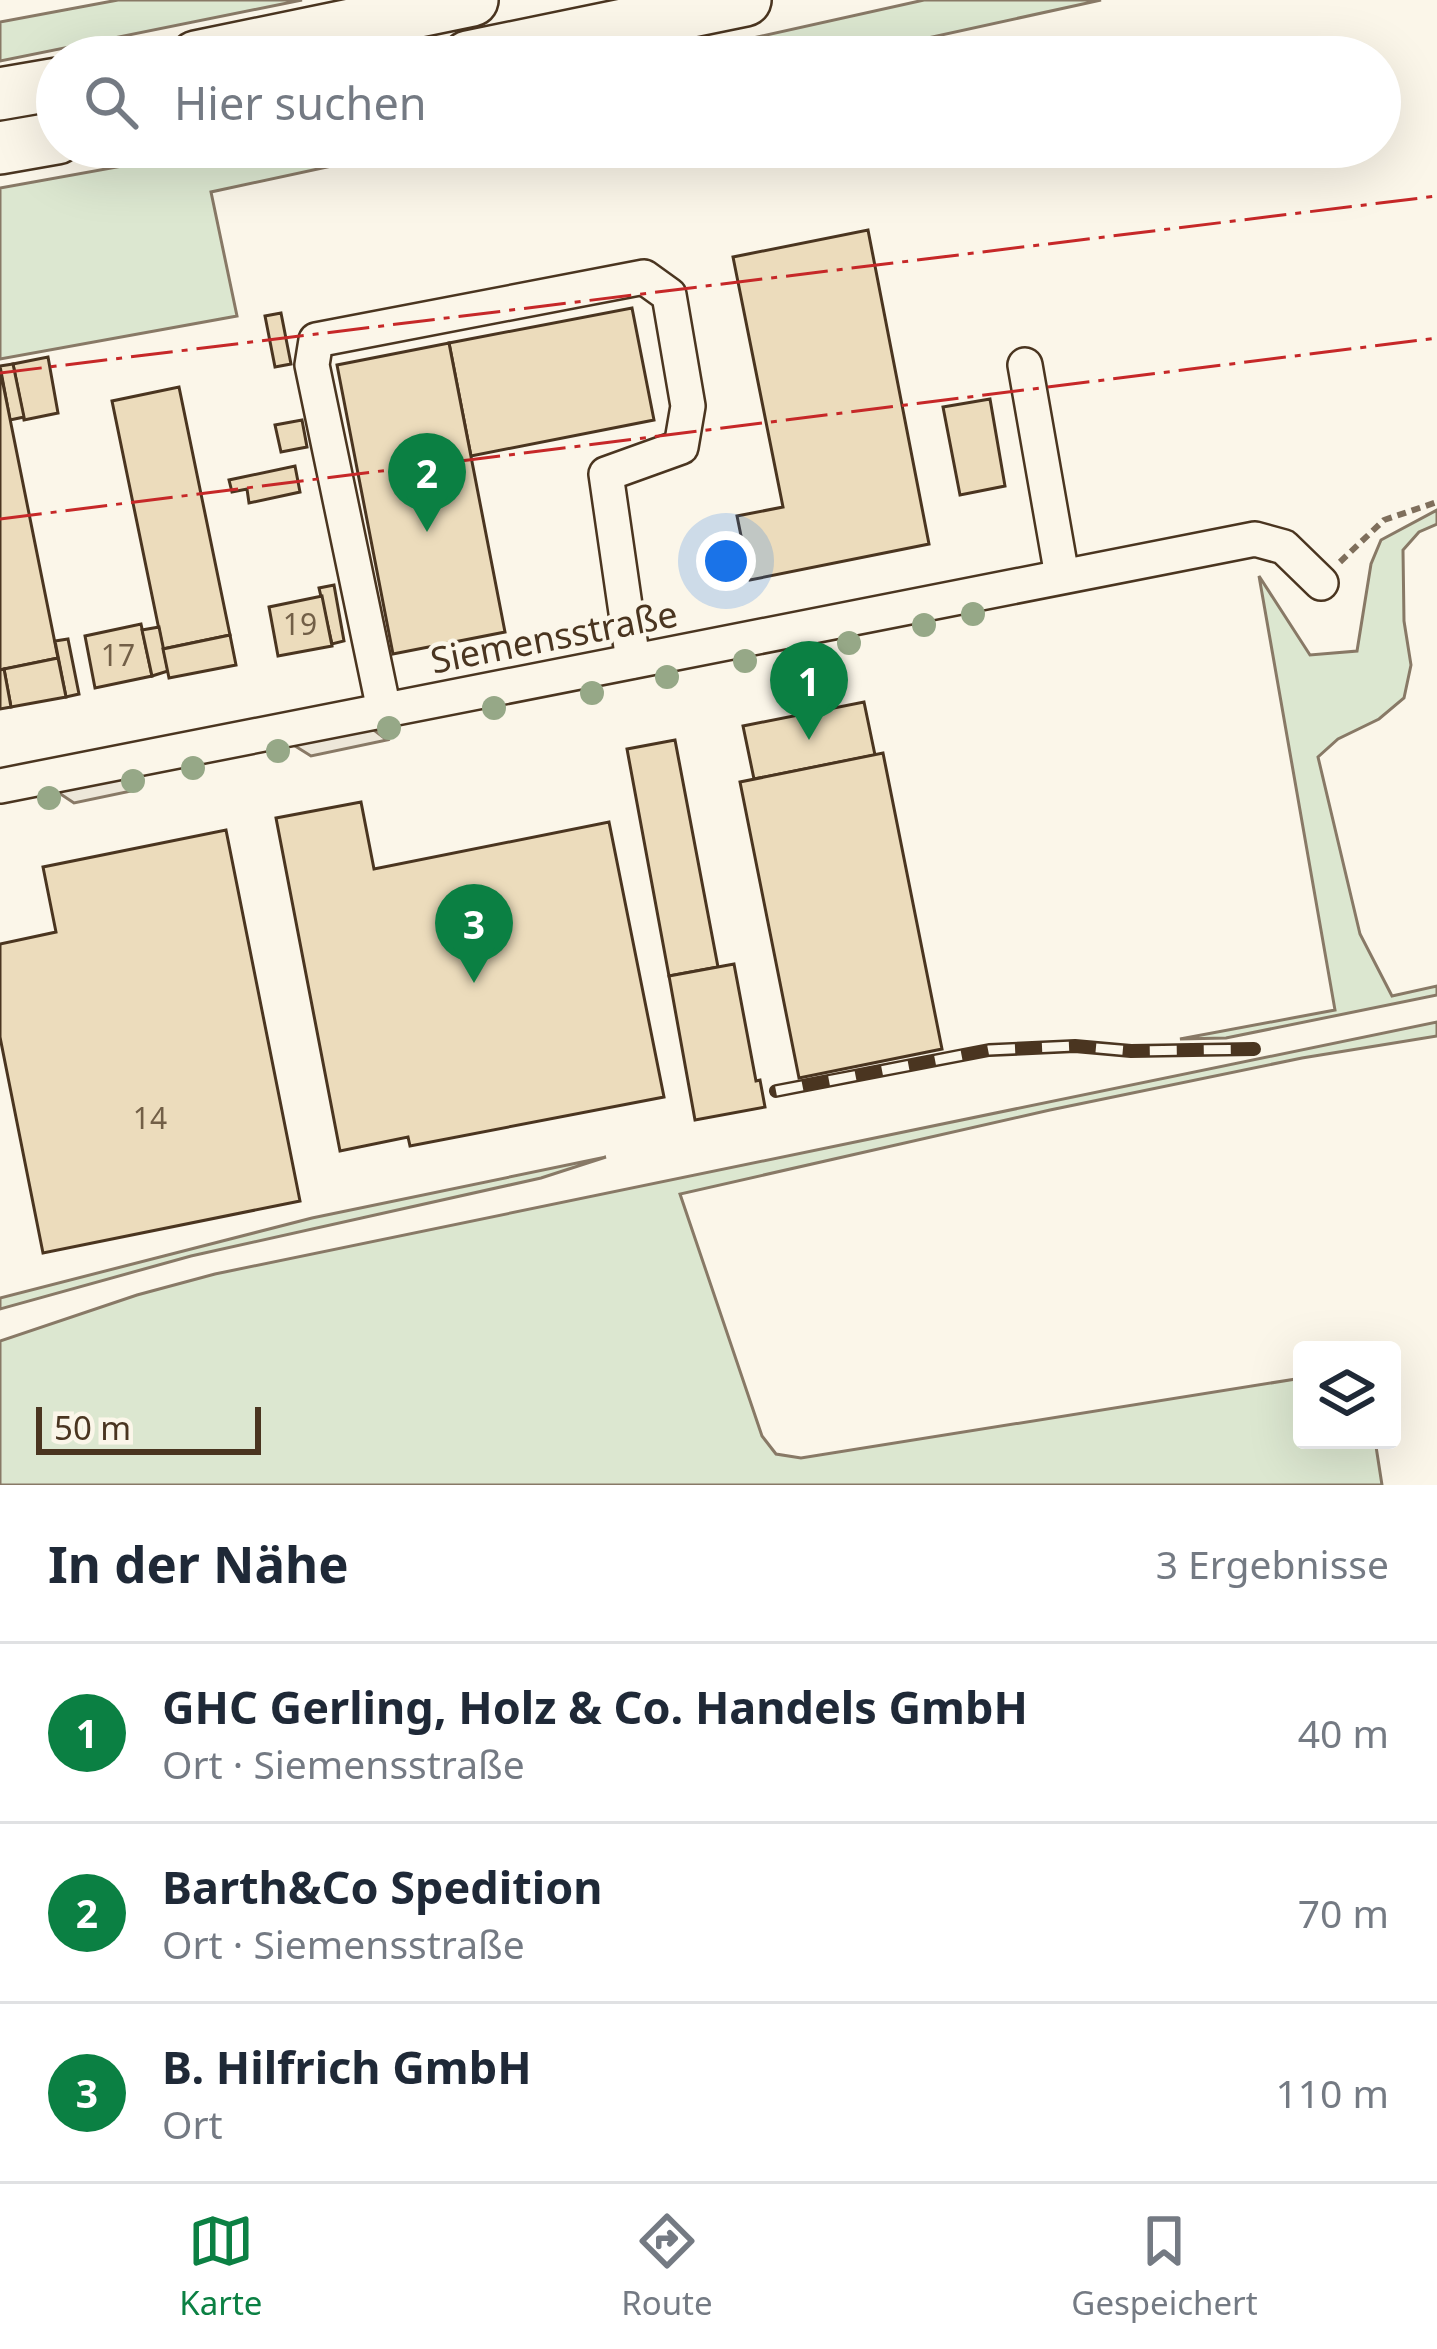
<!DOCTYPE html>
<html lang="de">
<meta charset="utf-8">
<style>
:root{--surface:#fff;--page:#f6f6f7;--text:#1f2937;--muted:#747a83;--line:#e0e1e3;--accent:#0b8043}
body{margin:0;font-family:"Noto Sans",sans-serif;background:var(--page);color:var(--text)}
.controls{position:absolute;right:36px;bottom:36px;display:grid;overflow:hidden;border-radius:12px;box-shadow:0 12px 48px #0002}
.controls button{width:108px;height:108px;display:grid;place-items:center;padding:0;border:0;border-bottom:3px solid var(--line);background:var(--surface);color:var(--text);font:60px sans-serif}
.scale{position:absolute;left:36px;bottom:30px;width:225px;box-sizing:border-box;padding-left:12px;border:6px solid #4a3520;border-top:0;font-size:33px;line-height:42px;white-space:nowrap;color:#4a3520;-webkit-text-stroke:9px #fbf6e9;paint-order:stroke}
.you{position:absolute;left:726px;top:561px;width:42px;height:42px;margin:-30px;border:9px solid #fff;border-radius:50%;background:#1a73e8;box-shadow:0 0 0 18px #1a73e833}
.badge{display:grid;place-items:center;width:78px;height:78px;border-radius:50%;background:var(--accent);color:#fff;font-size:39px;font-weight:700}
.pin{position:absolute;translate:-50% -99px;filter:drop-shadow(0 3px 6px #0008)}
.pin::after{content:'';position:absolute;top:63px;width:42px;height:36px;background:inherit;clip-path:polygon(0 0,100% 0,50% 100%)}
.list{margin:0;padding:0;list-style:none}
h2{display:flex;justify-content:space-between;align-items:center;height:156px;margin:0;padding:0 48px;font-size:51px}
h2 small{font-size:39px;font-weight:400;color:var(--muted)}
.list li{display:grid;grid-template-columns:78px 1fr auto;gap:36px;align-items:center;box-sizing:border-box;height:180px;padding:0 48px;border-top:3px solid var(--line)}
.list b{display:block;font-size:45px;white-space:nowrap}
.list p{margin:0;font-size:39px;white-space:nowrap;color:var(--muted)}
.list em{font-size:39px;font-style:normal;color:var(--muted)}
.icon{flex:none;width:66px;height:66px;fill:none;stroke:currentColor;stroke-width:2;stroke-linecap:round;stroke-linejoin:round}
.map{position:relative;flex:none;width:1437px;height:1485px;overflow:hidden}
.search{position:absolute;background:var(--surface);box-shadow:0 12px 48px #0002;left:36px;right:36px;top:36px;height:132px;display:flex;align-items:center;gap:30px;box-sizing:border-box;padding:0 42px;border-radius:66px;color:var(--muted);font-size:45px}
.sheet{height:696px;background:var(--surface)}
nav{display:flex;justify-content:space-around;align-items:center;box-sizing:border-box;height:168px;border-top:3px solid var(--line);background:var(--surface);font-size:33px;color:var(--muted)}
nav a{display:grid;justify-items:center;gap:6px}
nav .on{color:var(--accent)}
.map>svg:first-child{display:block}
.green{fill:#dce7d0;stroke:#887966;stroke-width:3}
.parking{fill:#ede7d9;stroke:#887966;stroke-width:3}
.building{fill:#ecdcbc;stroke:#4a3520;stroke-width:3}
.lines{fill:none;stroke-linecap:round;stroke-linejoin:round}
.minor-casing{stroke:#4a3520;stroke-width:38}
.highway-casing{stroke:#4a3520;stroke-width:56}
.path{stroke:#7f6f5c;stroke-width:6;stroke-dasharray:9 6;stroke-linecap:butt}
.minor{stroke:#fbf6e9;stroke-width:33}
.highway{stroke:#fbf6e9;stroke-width:51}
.rail-casing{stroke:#4a3520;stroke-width:14}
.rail{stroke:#fbf6e9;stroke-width:9;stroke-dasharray:27;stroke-linecap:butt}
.power{stroke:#c62828;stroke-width:3;stroke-dasharray:42 9 6 9;stroke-linecap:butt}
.tree{fill:#96a887}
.labels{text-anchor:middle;stroke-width:9;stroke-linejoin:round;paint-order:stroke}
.number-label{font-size:30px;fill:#725f47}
.street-label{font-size:36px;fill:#4a3520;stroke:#fbf6e9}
</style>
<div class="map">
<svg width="1437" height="1485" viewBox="0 0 1437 1485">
<rect width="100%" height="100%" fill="#fbf6e9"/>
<g class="green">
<polygon points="118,0 302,0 0,61 0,22"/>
<polygon points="924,0 1101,0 841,57 667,57"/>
<polygon points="261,147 420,147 211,192 237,316 0,359 0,188 222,148 230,154"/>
<polygon points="1437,510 1437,524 1419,532 1403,550 1404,621 1411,665 1404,698 1379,719 1338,739 1318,757 1360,934 1392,996 1437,986 1437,995 1226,1038 1180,1039 1335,1010 1259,576 1310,655 1357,651 1371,564 1381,540"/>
<polygon points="1437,1022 1437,1036 1302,1058 1050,1110 680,1194 762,1436 776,1454 801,1458 1302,1378 1302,1440 1375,1440 1382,1485 0,1485 0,1341 137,1295 215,1274"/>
<polygon points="606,1157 541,1178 191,1256 0,1309 0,1298 312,1218"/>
</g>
<g class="parking">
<polygon points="366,724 387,740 311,756 287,741"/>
<polygon points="115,774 136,790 74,803 50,787"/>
</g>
<g class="building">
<polygon points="868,230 929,544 750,580 737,516 783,507 733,257"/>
<polygon points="632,308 654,420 471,456 449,343"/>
<polygon points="281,313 291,364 275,367 265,316"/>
<polygon points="449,343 505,632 393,654 337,365"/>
<polygon points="48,357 58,413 24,420 13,364"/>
<polygon points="13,364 24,417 10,420 0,366"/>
<polygon points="0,369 58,658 0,670"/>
<polygon points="179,387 230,635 163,649 112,401"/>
<polygon points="990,399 1005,486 960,495 943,407"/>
<polygon points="302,420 307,447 281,452 275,425"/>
<polygon points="295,466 300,492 249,503 247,489 232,492 229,480"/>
<polygon points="334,585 344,641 332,644 319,588"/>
<polygon points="322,596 332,646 278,656 269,607"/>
<polygon points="141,624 152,676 95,688 85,636"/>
<polygon points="159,627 168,671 152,676 142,630"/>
<polygon points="230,635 236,665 169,678 163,649"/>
<polygon points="68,639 79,694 66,697 55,641"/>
<polygon points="58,658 66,697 11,707 4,669"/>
<polygon points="4,669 11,707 0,709 0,670"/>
<polygon points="864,702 875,755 754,779 743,726"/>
<polygon points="675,740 718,967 669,976 627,749"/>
<polygon points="883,753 942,1049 799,1078 740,782"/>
<polygon points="361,802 374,869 609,822 664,1097 410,1146 408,1137 340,1151 276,818"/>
<polygon points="226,830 300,1201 43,1253 0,1037 0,944 56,932 43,867"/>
<polygon points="734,964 756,1081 760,1080 765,1107 695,1120 669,976"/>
</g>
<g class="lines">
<defs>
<g id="minor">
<polyline points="1025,365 1062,576"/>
<polyline points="384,710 312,365 316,340 644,277 669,295 688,406 681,447 606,474 633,661"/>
<polyline points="0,786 1255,539 1284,547 1321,583"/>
</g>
<g id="highway">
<polyline points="196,57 472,0"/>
<polyline points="468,57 745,0"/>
<polyline points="0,94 57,84"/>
<polyline points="0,148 57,138"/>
</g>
</defs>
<use href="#minor" class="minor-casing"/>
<use href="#highway" class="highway-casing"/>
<polyline class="path" points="1340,562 1384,520 1437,502"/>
<use href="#minor" class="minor"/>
<use href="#highway" class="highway"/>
<defs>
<polyline id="rail" points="776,1091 989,1050 1075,1046 1131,1051 1254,1049"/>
</defs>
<use href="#rail" class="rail-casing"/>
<use href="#rail" class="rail"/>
<g class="power">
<polyline points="0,373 1437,196"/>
<polyline points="0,519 1437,338"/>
</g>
</g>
<g class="tree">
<circle cx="973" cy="614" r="12"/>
<circle cx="924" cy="625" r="12"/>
<circle cx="849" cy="643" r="12"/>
<circle cx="745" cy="661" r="12"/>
<circle cx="667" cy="677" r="12"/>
<circle cx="592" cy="693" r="12"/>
<circle cx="494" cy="708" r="12"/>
<circle cx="389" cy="728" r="12"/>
<circle cx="278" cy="751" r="12"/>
<circle cx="193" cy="768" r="12"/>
<circle cx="133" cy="781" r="12"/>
<circle cx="49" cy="798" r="12"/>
</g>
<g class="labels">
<g class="number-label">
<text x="300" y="635">19</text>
<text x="118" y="666">17</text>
<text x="150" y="1129">14</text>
</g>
<g class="street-label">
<text transform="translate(554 637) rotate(-11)" y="13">Siemensstraße</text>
</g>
</g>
</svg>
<div class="controls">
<button><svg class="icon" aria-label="layers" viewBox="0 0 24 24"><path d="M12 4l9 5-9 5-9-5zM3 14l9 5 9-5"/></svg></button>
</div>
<div class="scale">50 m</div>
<div class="you"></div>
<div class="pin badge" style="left:809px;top:740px">1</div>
<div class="pin badge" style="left:427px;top:532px">2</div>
<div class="pin badge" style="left:474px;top:983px">3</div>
<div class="search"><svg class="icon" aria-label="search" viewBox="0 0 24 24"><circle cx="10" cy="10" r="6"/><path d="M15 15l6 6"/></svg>Hier suchen</div>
</div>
<section class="sheet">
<h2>In der Nähe<small>3 Ergebnisse</small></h2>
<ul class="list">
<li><span class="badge">1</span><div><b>GHC Gerling, Holz &amp; Co. Handels GmbH</b><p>Ort · Siemensstraße</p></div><em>40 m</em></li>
<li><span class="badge">2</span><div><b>Barth&amp;Co Spedition</b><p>Ort · Siemensstraße</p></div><em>70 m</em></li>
<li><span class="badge">3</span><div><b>B. Hilfrich GmbH</b><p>Ort</p></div><em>110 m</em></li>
</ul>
</section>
<nav>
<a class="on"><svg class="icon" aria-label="map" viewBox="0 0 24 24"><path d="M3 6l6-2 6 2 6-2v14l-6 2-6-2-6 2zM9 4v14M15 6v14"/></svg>Karte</a>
<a><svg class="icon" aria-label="directions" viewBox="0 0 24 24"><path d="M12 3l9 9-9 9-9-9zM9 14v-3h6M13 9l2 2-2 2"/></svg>Route</a>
<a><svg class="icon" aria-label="saved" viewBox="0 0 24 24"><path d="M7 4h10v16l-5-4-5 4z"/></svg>Gespeichert</a>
</nav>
